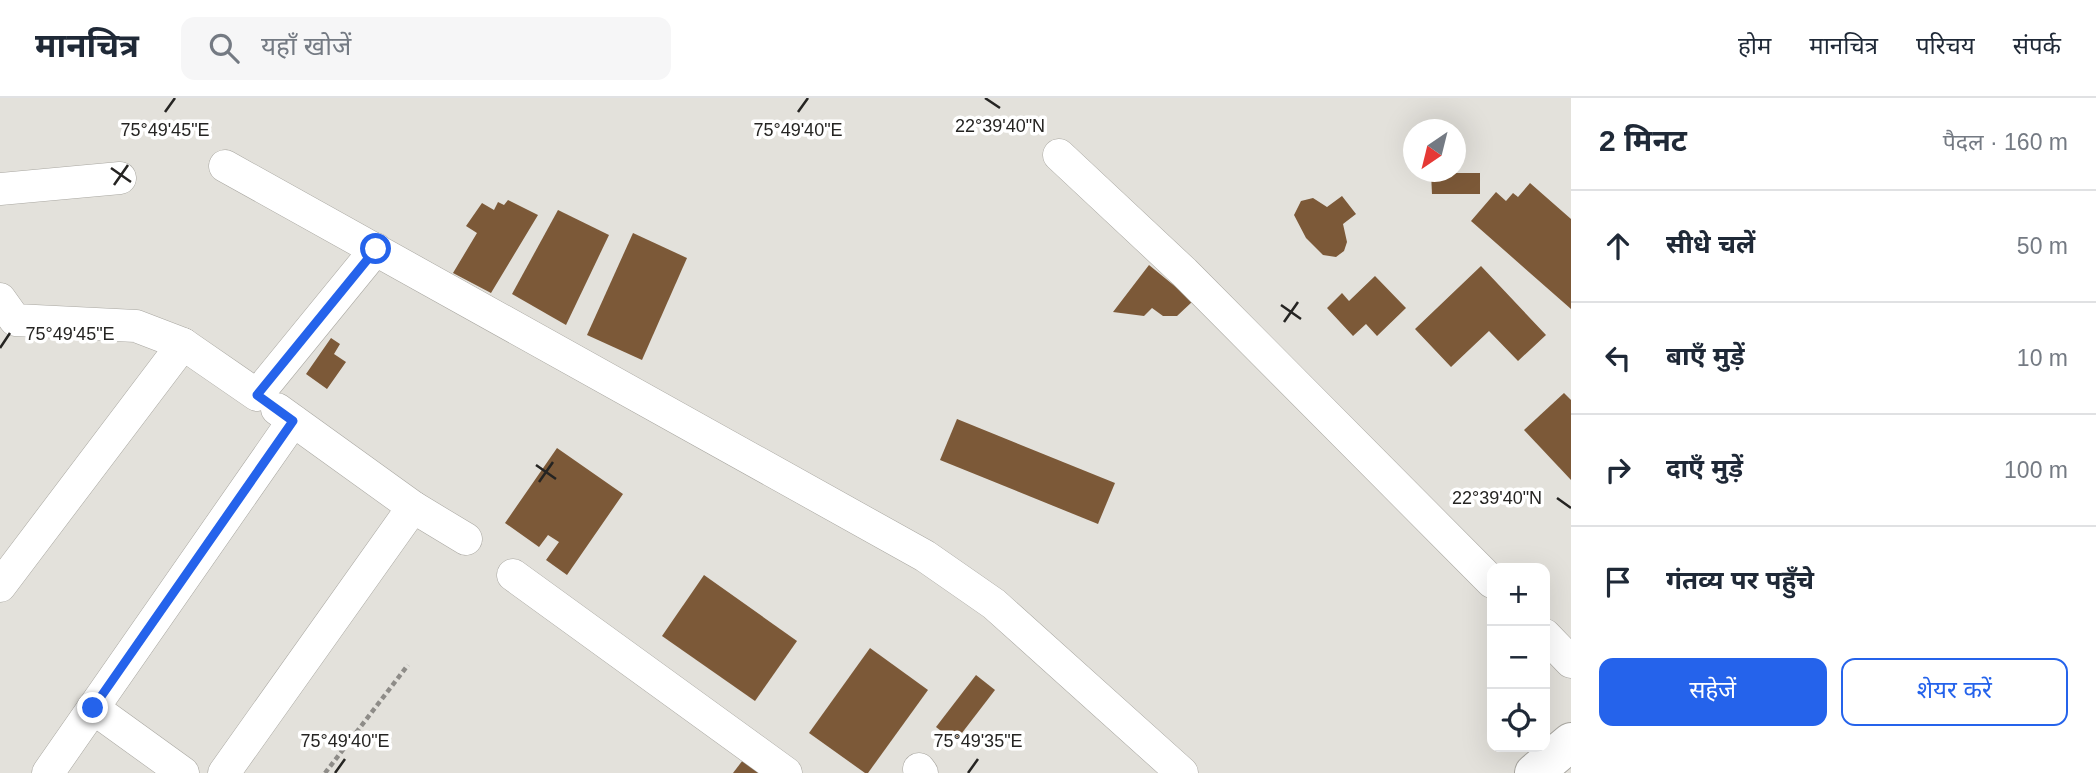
<!DOCTYPE html>
<html lang="hi">
<meta charset="utf-8">
<style>
:root{--surface:#fff;--page:#f6f6f7;--text:#1f2937;--muted:#747a83;--line:#e0e1e3;--accent:#2563eb}
body{margin:0;font-family:Arial,"Noto Sans Devanagari",sans-serif;background:var(--page);color:var(--text)}
.controls{position:absolute;right:21px;bottom:21px;display:grid;overflow:hidden;border-radius:14px;box-shadow:0 7px 28px #0002}
.controls button{width:63px;height:63px;display:grid;place-items:center;padding:0;border:0;border-bottom:2px solid var(--line);background:var(--surface);color:var(--text);font:35px sans-serif}
.compass{position:absolute;left:1403px;top:21px;width:63px;height:63px;border-radius:50%;background:var(--surface);box-shadow:0 7px 28px #0002;rotate:215deg}
.stop{position:absolute;width:21px;height:21px;margin:-16px;border:5px solid #2563eb;border-radius:50%;background:#fff}
.stop.end{background:#2563eb;border-color:#fff;box-shadow:0 2px 7px #0008}
.list{margin:0;padding:0;list-style:none}
h2{display:flex;justify-content:space-between;align-items:center;height:91px;margin:0;padding:0 28px;font-size:30px}
h2 small{font-size:23px;font-weight:400;color:var(--muted)}
.list li{display:grid;grid-template-columns:46px 1fr auto;gap:21px;align-items:center;box-sizing:border-box;height:112px;padding:0 28px;border-top:2px solid var(--line)}
.list b{display:block;font-size:26px;white-space:nowrap}
.list em{font-size:23px;font-style:normal;color:var(--muted)}
.actions{display:flex;gap:14px;padding:21px 28px}
.actions a{flex:1;padding:16px 0;border:2px solid var(--accent);border-radius:14px;text-align:center;font-size:24px;color:var(--accent)}
.actions .main{background:var(--accent);color:#fff}
.icon{flex:none;width:38px;height:38px;fill:none;stroke:currentColor;stroke-width:2;stroke-linecap:round;stroke-linejoin:round}
.map{position:relative;flex:none;width:1571px;height:675px;overflow:hidden}
header{display:flex;align-items:center;gap:42px;box-sizing:border-box;height:98px;padding:0 35px;background:var(--surface);border-bottom:2px solid var(--line)}
header strong{font-size:33px}
nav{display:flex;gap:38px;margin-inline-start:auto;font-size:24px}
.search{width:490px;height:63px;background:var(--page);display:flex;align-items:center;gap:18px;box-sizing:border-box;padding:0 24px;border-radius:14px;color:var(--muted);font-size:26px}
main{display:flex}
aside{flex:1;background:var(--surface)}
.map>svg:first-child{display:block}
.building{fill:#7c5938}
.lines{fill:none;stroke-linecap:round;stroke-linejoin:round}
.minor-casing{stroke:#a9a7a1;stroke-width:33}
.major-casing{stroke:#a9a7a1;stroke-width:40}
.path{stroke:#8e8c88;stroke-width:4.5;stroke-dasharray:5 3.5;stroke-linecap:butt}
.minor{stroke:#fff;stroke-width:32}
.major{stroke:#fff;stroke-width:38}
.route{stroke:#2563eb;stroke-width:9}
.ticks{fill:none;stroke:#252422;stroke-width:2.5}
.ticks-label{font-size:18px;text-anchor:middle;fill:#252422;stroke:#fff;stroke-width:7;stroke-linejoin:round;paint-order:stroke}
</style>
<header>
<strong>मानचित्र</strong>
<div class="search"><svg class="icon" aria-label="search" viewBox="0 0 24 24"><circle cx="10" cy="10" r="6"/><path d="M15 15l6 6"/></svg>यहाँ खोजें</div>
<nav><a>होम</a><a>मानचित्र</a><a>परिचय</a><a>संपर्क</a></nav>
</header>
<main>
<div class="map">
<svg width="1571" height="675" viewBox="0 0 1571 675">
<rect width="100%" height="100%" fill="#e3e1db"/>
<g class="building">
<polygon points="1431,75 1480,75 1480,96 1432,96"/>
<polygon points="1530,85 1571,121 1571,211 1471,123 1496,94 1506,103 1513,95 1518,99"/>
<polygon points="1342,98 1356,116 1343,126 1347,144 1344,153 1336,159 1323,157 1306,140 1294,117 1301,103 1313,100 1327,109"/>
<polygon points="508,102 538,117 491,195 453,175 477,135 466,128 482,105 494,112 498,104 504,107"/>
<polygon points="558,112 609,137 566,227 512,196"/>
<polygon points="633,135 687,160 642,262 587,237"/>
<polygon points="1149,167 1193,203 1177,218 1163,218 1152,210 1144,218 1113,214"/>
<polygon points="1481,168 1546,237 1518,263 1489,233 1451,269 1415,231"/>
<polygon points="1375,178 1406,210 1377,238 1366,226 1353,238 1327,210 1342,195 1349,203"/>
<polygon points="331,240 340,246 334,256 346,264 327,291 306,276"/>
<polygon points="1564,295 1571,302 1571,382 1524,332"/>
<polygon points="957,321 1115,385 1098,426 940,362"/>
<polygon points="557,350 623,396 567,477 546,462 559,444 548,437 539,449 505,425"/>
<polygon points="704,477 797,543 755,603 662,538"/>
<polygon points="870,550 928,592 868,675 865,675 809,635"/>
<polygon points="976,577 995,592 955,644 936,629"/>
<polygon points="746,658 767,675 733,675"/>
</g>
<g class="lines">
<defs>
<g id="minor">
<polyline points="1059,57 1184,174 1492,484"/>
<polyline points="225,68 925,458 994,506 1182,675"/>
<polyline points="0,91 120,80"/>
<polyline points="0,201 15,222 136,228 183,246"/>
<polyline points="277,311 413,409 466,441"/>
<polyline points="513,477 786,675"/>
<polyline points="0,488 183,246 257,297 376,151"/>
<polyline points="1545,537 1571,564"/>
<polyline points="93,610 183,675"/>
<polyline points="919,671 922,675"/>
<polyline points="48,675 293,323"/>
<polyline points="224,675 413,409"/>
</g>
<polyline id="major" points="1534,675 1571,644"/>
</defs>
<use href="#minor" class="minor-casing"/>
<use href="#major" class="major-casing"/>
<polyline class="path" points="325,675 408,567"/>
<use href="#minor" class="minor"/>
<use href="#major" class="major"/>
</g>
<g class="lines">
<polyline class="route" points="93,610 293,323 257,297 376,151"/>
</g>
<path class="ticks" d="M985,0L1000,10M165,14L175,0M798,14L808,0M111,70L131,84M114,87L128,67M1281,207L1301,221M1284,224L1298,204M0,250L10,235M536,367L556,381M539,384L553,364M1557,400L1571,410M335,675L345,661M968,675L978,661"/>
<g class="ticks-label">
<text x="1000" y="34">22°39'40"N</text>
<text x="165" y="38">75°49'45"E</text>
<text x="798" y="38">75°49'40"E</text>
<text x="70" y="242">75°49'45"E</text>
<text x="1497" y="406">22°39'40"N</text>
<text x="345" y="649">75°49'40"E</text>
<text x="978" y="649">75°49'35"E</text>
</g>
</svg>
<div class="controls">
<button>+</button>
<button>−</button>
<button><svg class="icon" aria-label="locate" viewBox="0 0 24 24"><circle cx="12" cy="12" r="6"/><path d="M12 2v4M12 18v4M2 12h4M18 12h4"/></svg></button>
</div>
<svg class="compass" viewBox="-18 -18 36 36"><path d="M0-13l5 13h-10z" fill="#e53935"/><path d="M0 13l5-13h-10z" fill="#747a83"/></svg>
<div class="stop" style="left:376px;top:151px"></div>
<div class="stop end" style="left:93px;top:610px"></div>
</div>
<aside>
<h2>2 मिनट<small>पैदल · 160 m</small></h2>
<ul class="list">
<li><svg class="icon" aria-label="ahead" viewBox="0 0 24 24"><path d="M12 20V5M6 11l6-6 6 6"/></svg><div><b>सीधे चलें</b></div><em>50 m</em></li>
<li><svg class="icon" aria-label="left" viewBox="0 0 24 24"><path d="M17 20v-9H6M10 6l-5 5 5 5"/></svg><div><b>बाएँ मुड़ें</b></div><em>10 m</em></li>
<li><svg class="icon" aria-label="right" viewBox="0 0 24 24"><path d="M7 20v-9h11M14 6l5 5-5 5"/></svg><div><b>दाएँ मुड़ें</b></div><em>100 m</em></li>
<li><svg class="icon" aria-label="arrive" viewBox="0 0 24 24"><path d="M6 21V4h12l-3 4 3 4H6"/></svg><div><b>गंतव्य पर पहुँचे</b></div></li>
</ul>
<div class="actions"><a class="main">सहेजें</a><a>शेयर करें</a></div>
</aside>
</main>
